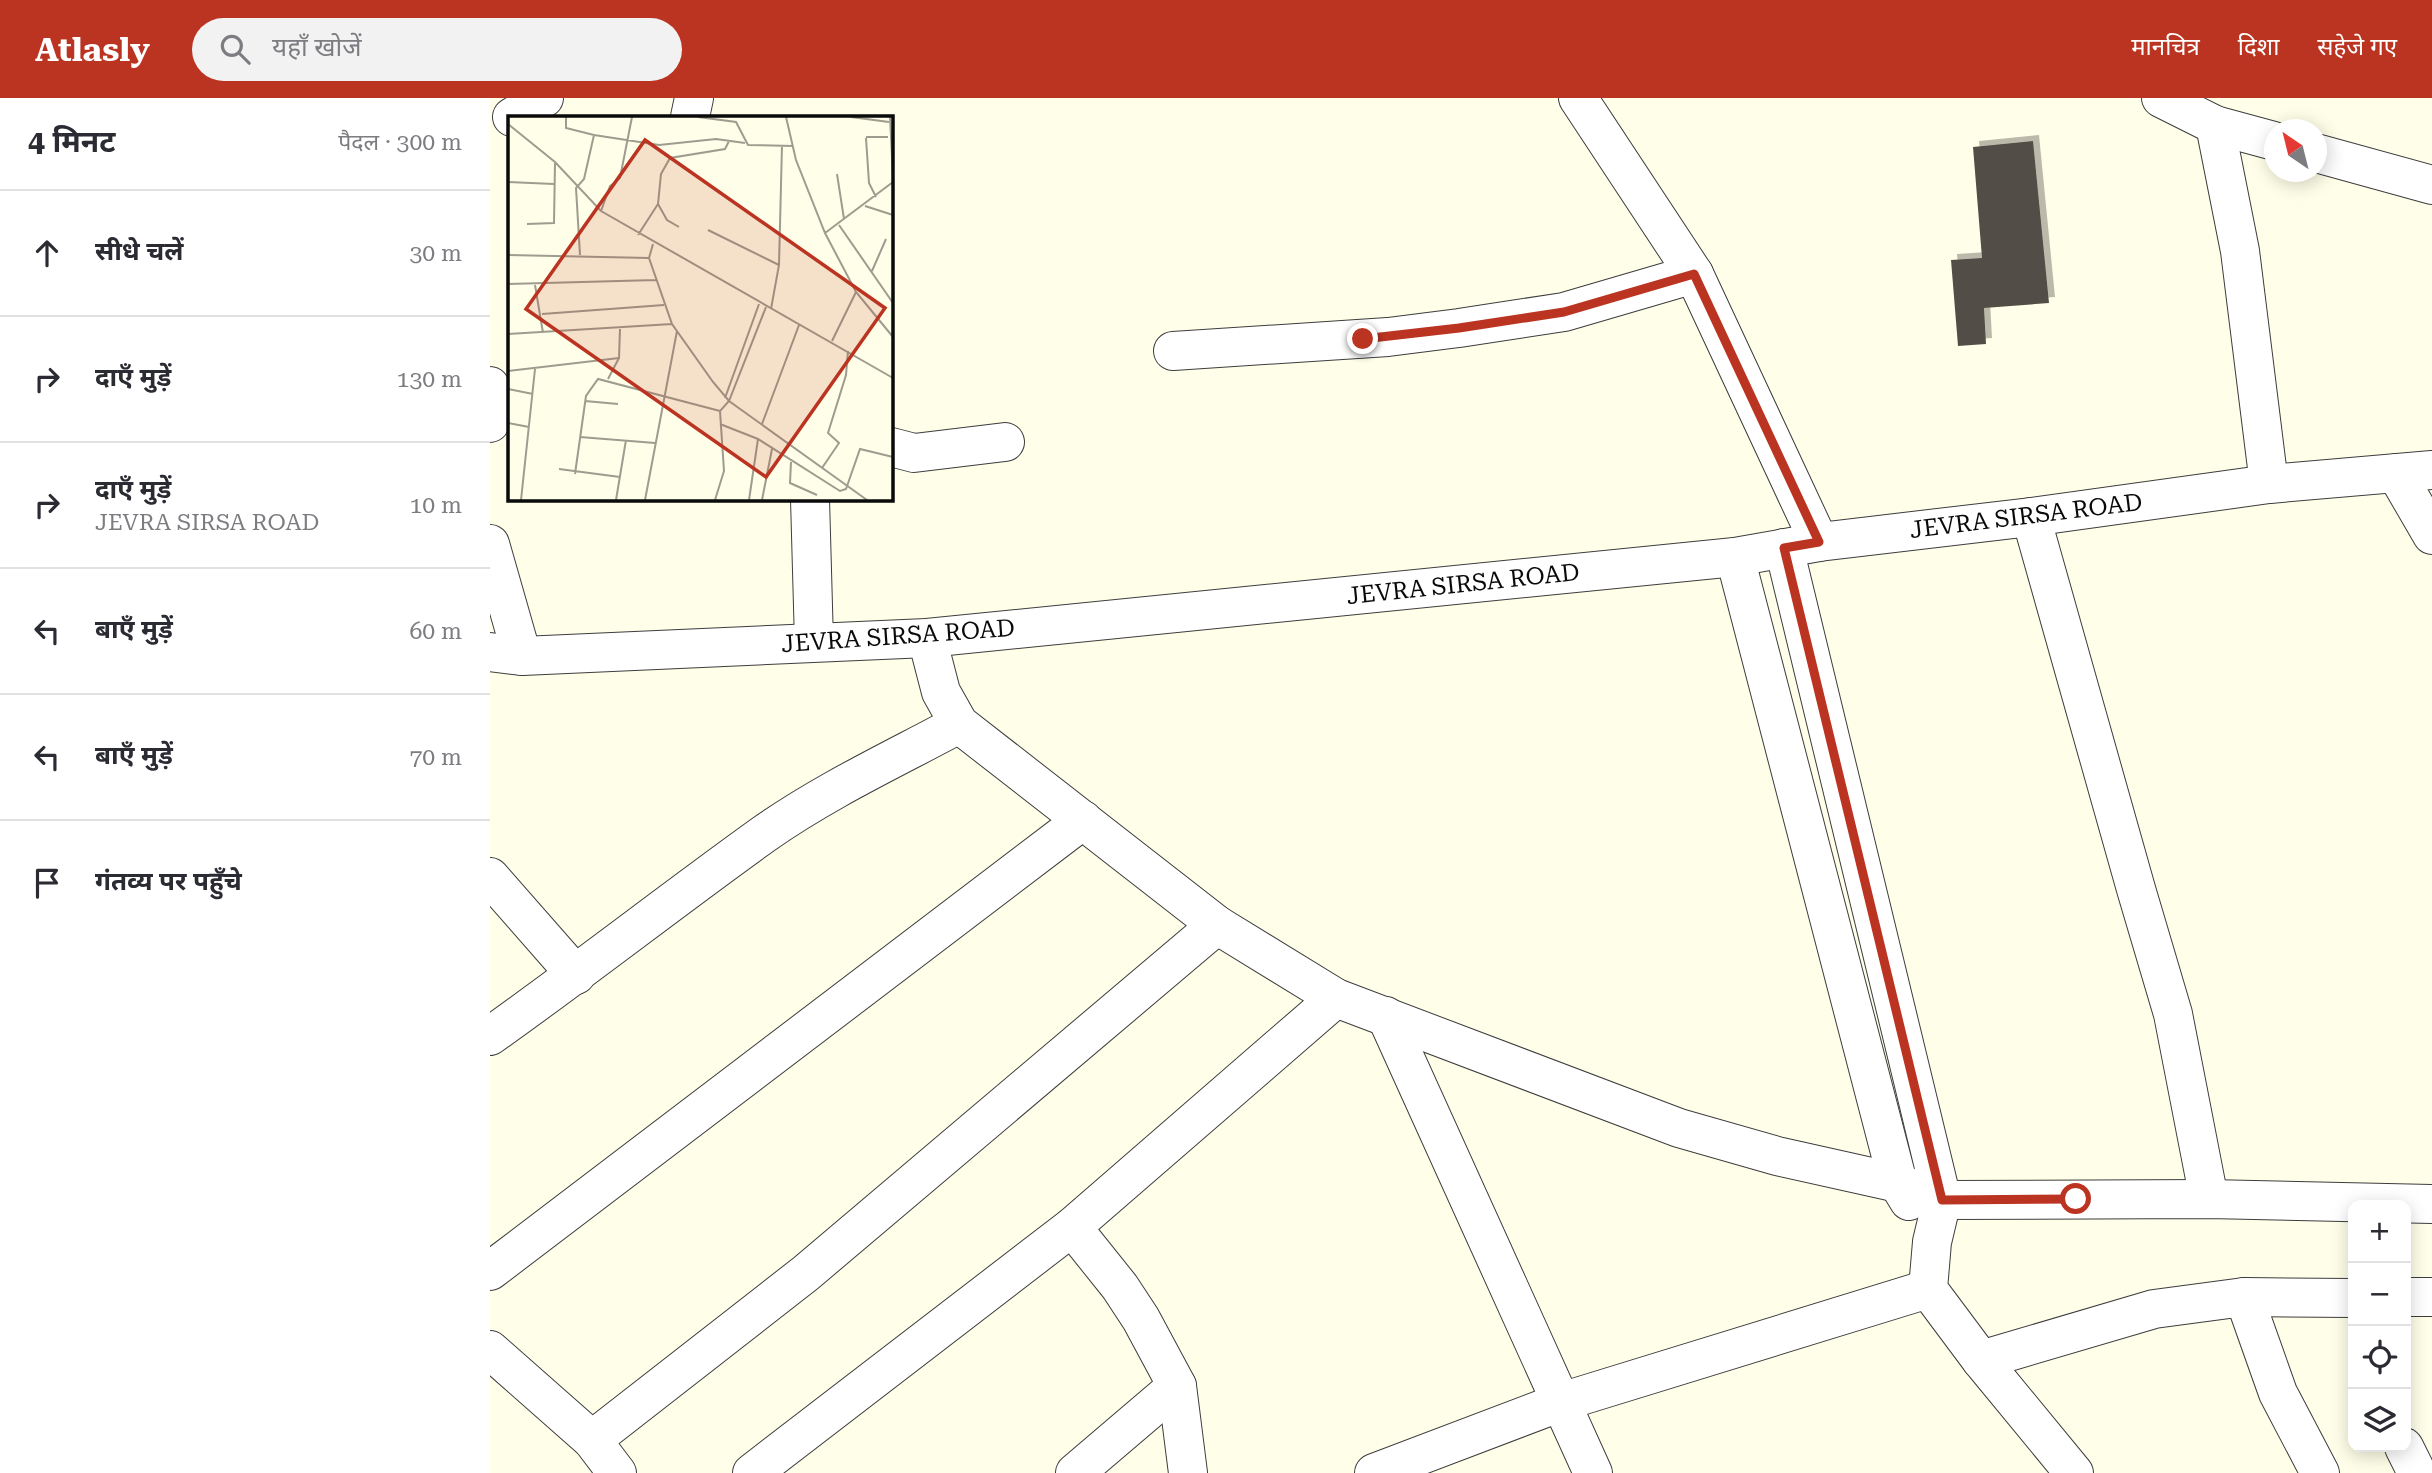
<!DOCTYPE html>
<html lang="hi">
<meta charset="utf-8">
<style>
:root{--surface:#fff;--page:#f2f2f3;--text:#2b2b33;--muted:#7c7c81;--line:#e1e1e2;--accent:#bb3422}
body{margin:0;font-family:"Roboto Serif","Noto Sans Devanagari",serif;background:var(--page);color:var(--text)}
.controls{position:absolute;right:21px;bottom:21px;display:grid;overflow:hidden;border-radius:14px;box-shadow:0 4px 18px #0003}
.controls button{width:63px;height:63px;display:grid;place-items:center;padding:0;border:0;border-bottom:2px solid var(--line);background:var(--surface);color:var(--text);font:35px sans-serif}
.compass{position:absolute;left:1774px;top:21px;width:63px;height:63px;border-radius:50%;background:var(--surface);box-shadow:0 4px 18px #0003;rotate:325deg}
.stop{position:absolute;width:21px;height:21px;margin:-16px;border:5px solid #bb3422;border-radius:50%;background:#fff}
.stop.end{background:#bb3422;border-color:#fff;box-shadow:0 2px 7px #0008}
.list{margin:0;padding:0;list-style:none}
h2{display:flex;justify-content:space-between;align-items:center;height:91px;margin:0;padding:0 28px;font-size:30px}
h2 small{font-size:23px;font-weight:400;color:var(--muted)}
.list li{display:grid;grid-template-columns:46px 1fr auto;gap:21px;align-items:center;box-sizing:border-box;height:126px;padding:0 28px;border-top:2px solid var(--line)}
.list b{display:block;font-size:26px;white-space:nowrap}
.list p{margin:0;font-size:23px;white-space:nowrap;color:var(--muted)}
.list em{font-size:23px;font-style:normal;color:var(--muted)}
.icon{flex:none;width:38px;height:38px;fill:none;stroke:currentColor;stroke-width:2;stroke-linecap:round;stroke-linejoin:round}
.map{position:relative;flex:none;width:1942px;height:1375px;overflow:hidden}
header{display:flex;align-items:center;gap:42px;box-sizing:border-box;height:98px;padding:0 35px;background:var(--accent);color:#fff}
header strong{font-size:33px}
nav{display:flex;gap:38px;margin-inline-start:auto;font-size:24px}
.search{width:490px;height:63px;background:var(--page);display:flex;align-items:center;gap:18px;box-sizing:border-box;padding:0 24px;border-radius:38px;color:var(--muted);font-size:26px}
main{display:flex}
aside{flex:1;background:var(--surface)}
.map>svg:first-child{display:block}
.building{fill:#534e47;filter:url(#shadow)}
.lines{fill:none;stroke-linecap:round;stroke-linejoin:round}
.minor-casing{stroke:#3d3d3d;stroke-width:40}
.tertiary-casing{stroke:#3d3d3d;stroke-width:40}
.minor{stroke:#fff;stroke-width:38}
.tertiary{stroke:#fff;stroke-width:38}
.route{stroke:#bb3422;stroke-width:9}
.labels{text-anchor:middle;stroke-width:7;stroke-linejoin:round;paint-order:stroke}
.street-label{font-size:24px;fill:#0a0a0a;stroke:#fff}
.inset-road{fill:none;stroke:#9d9c8f;stroke-width:2}
.view{fill:#bb3422;fill-opacity:0.15;stroke:#bb3422;stroke-width:3.5}
.inset-edge{fill:none;stroke:#0a0a0a;stroke-width:3.5}
</style>
<header>
<strong>Atlasly</strong>
<div class="search"><svg class="icon" aria-label="search" viewBox="0 0 24 24"><circle cx="10" cy="10" r="6"/><path d="M15 15l6 6"/></svg>यहाँ खोजें</div>
<nav><a>मानचित्र</a><a>दिशा</a><a>सहेजे गए</a></nav>
</header>
<main>
<aside>
<h2>4 मिनट<small>पैदल · 300 m</small></h2>
<ul class="list">
<li><svg class="icon" aria-label="ahead" viewBox="0 0 24 24"><path d="M12 20V5M6 11l6-6 6 6"/></svg><div><b>सीधे चलें</b></div><em>30 m</em></li>
<li><svg class="icon" aria-label="right" viewBox="0 0 24 24"><path d="M7 20v-9h11M14 6l5 5-5 5"/></svg><div><b>दाएँ मुड़ें</b></div><em>130 m</em></li>
<li><svg class="icon" aria-label="right" viewBox="0 0 24 24"><path d="M7 20v-9h11M14 6l5 5-5 5"/></svg><div><b>दाएँ मुड़ें</b><p>JEVRA SIRSA ROAD</p></div><em>10 m</em></li>
<li><svg class="icon" aria-label="left" viewBox="0 0 24 24"><path d="M17 20v-9H6M10 6l-5 5 5 5"/></svg><div><b>बाएँ मुड़ें</b></div><em>60 m</em></li>
<li><svg class="icon" aria-label="left" viewBox="0 0 24 24"><path d="M17 20v-9H6M10 6l-5 5 5 5"/></svg><div><b>बाएँ मुड़ें</b></div><em>70 m</em></li>
<li><svg class="icon" aria-label="arrive" viewBox="0 0 24 24"><path d="M6 21V4h12l-3 4 3 4H6"/></svg><div><b>गंतव्य पर पहुँचे</b></div></li>
</ul>
</aside>
<div class="map">
<svg width="1942" height="1375" viewBox="0 0 1942 1375">
<defs>
<filter id="shadow"><feDropShadow dx="6" dy="-6" stdDeviation="0" flood-color="#0004"/></filter>
</defs>
<rect width="100%" height="100%" fill="#fffee8"/>
<polygon class="building" points="1543,43 1559,205 1494,210 1496,246 1468,248 1461,162 1492,160 1483,49"/>
<g class="lines">
<defs>
<g id="minor">
<polyline points="1088,0 1204,176 1329,444"/>
<polyline points="1671,0 1725,27 1784,43"/>
<polyline points="22,19 54,0"/>
<polyline points="200,19 204,0"/>
<polyline points="1725,27 1750,153 1779,386"/>
<polyline points="1826,55 1942,87"/>
<polyline points="683,253 898,239 969,230 1074,214 1204,176"/>
<polyline points="0,288 6,303 0,325"/>
<polyline points="401,349 424,355 515,344"/>
<polyline points="1906,375 1942,437"/>
<polyline points="320,401 324,544"/>
<polyline points="1541,419 1646,791 1683,916 1719,1101"/>
<polyline points="0,446 32,558"/>
<polyline points="1294,450 1452,1102 1442,1144 1438,1191 1491,1262 1584,1375"/>
<polyline points="1245,459 1408,1085 1419,1103"/>
<polyline points="437,540 451,594 469,626 727,827 846,900 1189,1030 1287,1058 1408,1085 1452,1102 1719,1101 1942,1106"/>
<polyline points="0,779 86,877"/>
<polyline points="896,918 1103,1375"/>
<path d="M0,938C93,872 182,802 274,736C335,693 404,661 469,626"/>
<polyline points="582,1129 630,1189 651,1221 687,1288 698,1375"/>
<polyline points="0,1173 593,722"/>
<polyline points="1754,1199 1788,1295 1830,1375"/>
<polyline points="1916,1199 1942,1199"/>
<polyline points="0,1252 102,1342 127,1375"/>
<polyline points="1491,1262 1664,1211 1754,1199 1863,1200"/>
<polyline points="102,1342 316,1175 727,827"/>
<polyline points="1914,1349 1927,1375"/>
<polyline points="262,1375 582,1129 846,900"/>
<polyline points="585,1375 687,1288"/>
<polyline points="884,1375 1071,1304 1438,1191"/>
</g>
<polyline id="tertiary" points="0,554 32,558 437,540 1245,459 1329,444 1541,419 1779,386 1942,372"/>
</defs>
<use href="#minor" class="minor-casing"/>
<use href="#tertiary" class="tertiary-casing"/>
<use href="#minor" class="minor"/>
<use href="#tertiary" class="tertiary"/>
</g>
<g class="lines">
<polyline class="route" points="873,241 969,230 1074,214 1204,176 1329,444 1294,450 1452,1102 1586,1101"/>
</g>
<g class="labels">
<g class="street-label">
<text transform="translate(1536 418) rotate(-7)" y="8">JEVRA SIRSA ROAD</text>
<text transform="translate(973 486) rotate(-6)" y="8">JEVRA SIRSA ROAD</text>
<text transform="translate(408 538) rotate(-4)" y="8">JEVRA SIRSA ROAD</text>
</g>
</g>
<g transform="translate(18 18)">
<rect width="385" height="385" fill="#fffee8"/>
<path class="inset-road" d="M58,1V12L86,19L76,63L68,72L72,139M190,1L228,6L240,29L285,30M278,1L288,44L317,117L348,176L385,221M343,1L381,6M382,1L385,61M0,8L47,46L93,95L385,262M86,19L151,29L208,23L237,27M358,21H380M358,22L361,67L368,81M329,58L336,103M0,66L46,68M150,88L159,104L171,111M357,90L385,99M93,95L102,70L112,62L124,1M19,108L46,107L47,47M331,109L385,187M200,114L271,149M317,117L385,66M130,119L150,88L153,58L162,42L217,33L221,25M145,128L141,142L164,208L205,266L221,285L359,384M0,139L141,142M364,155L378,123M0,168L148,164M27,169L35,217M263,193L271,149L274,29M34,198L156,189M0,218L164,208M324,225L348,176M0,255L111,242M100,263L111,242L112,213M0,273L25,278M217,282L251,188M77,285L110,288M0,307L21,311M212,308L250,323L332,375L338,373L352,333L385,341M254,308L291,209M72,321L147,327M283,346L282,367L309,379M314,352L331,327L320,317L338,259L340,235M51,353L112,361M67,358L78,280L90,263L212,295M13,384L27,253M108,384L118,324M137,384L169,215M207,384L216,355L212,295L221,285L258,191M241,384L250,323M254,384L264,333"/>
<path class="view" d="M137,24L377,192L258,361L18,193Z"/>
<rect width="385" height="385" class="inset-edge"/>
</g>
</svg>
<div class="controls">
<button>+</button>
<button>−</button>
<button><svg class="icon" aria-label="locate" viewBox="0 0 24 24"><circle cx="12" cy="12" r="6"/><path d="M12 2v4M12 18v4M2 12h4M18 12h4"/></svg></button>
<button><svg class="icon" aria-label="layers" viewBox="0 0 24 24"><path d="M12 4l9 5-9 5-9-5zM3 14l9 5 9-5"/></svg></button>
</div>
<svg class="compass" viewBox="-18 -18 36 36"><path d="M0-13l5 13h-10z" fill="#e53935"/><path d="M0 13l5-13h-10z" fill="#7c7c81"/></svg>
<div class="stop" style="left:1586px;top:1101px"></div>
<div class="stop end" style="left:873px;top:241px"></div>
</div>
</main>
